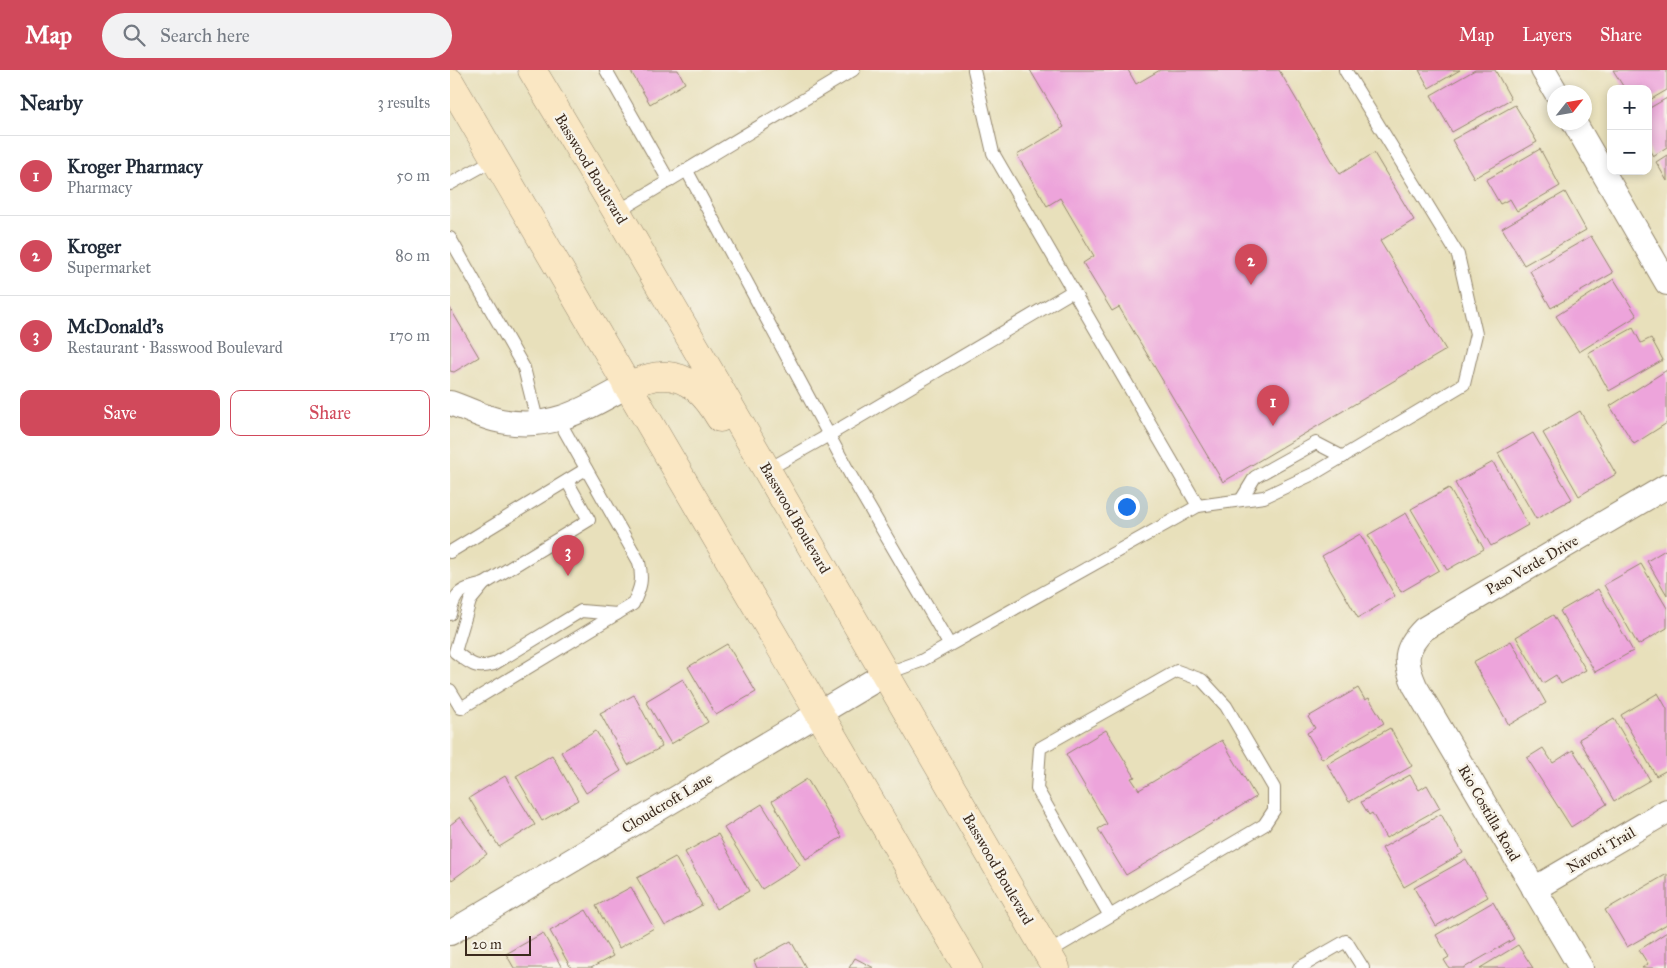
<!DOCTYPE html>
<meta charset="utf-8">
<style>
:root{--surface:#fff;--page:#f2f2f3;--text:#1f2937;--muted:#747a83;--line:#e0e1e3;--accent:#d1495b}
body{margin:0;font-family:"IM FELL Great Primer",serif;background:var(--page);color:var(--text)}
.controls{position:absolute;right:15px;top:15px;display:grid;overflow:hidden;border-radius:10px;box-shadow:0 2px 8px #0003}
.controls button{width:45px;height:45px;display:grid;place-items:center;padding:0;border:0;border-bottom:1px solid var(--line);background:var(--surface);color:var(--text);font:25px sans-serif}
.compass{position:absolute;left:1097px;top:15px;width:45px;height:45px;border-radius:50%;background:var(--surface);box-shadow:0 2px 8px #0003;rotate:59deg}
.scale{position:absolute;left:15px;bottom:12px;width:66px;box-sizing:border-box;padding-left:5px;border:2px solid #3b2a1e;border-top:0;font-size:14px;line-height:18px;white-space:nowrap;color:#3b2a1e;-webkit-text-stroke:4px #f7f3e8;paint-order:stroke}
.you{position:absolute;left:676px;top:436px;width:18px;height:18px;margin:-12px;border:4px solid #fff;border-radius:50%;background:#1a73e8;box-shadow:0 0 0 8px #1a73e833}
.badge{display:grid;place-items:center;width:32px;height:32px;border-radius:50%;background:var(--accent);color:#fff;font-size:16px;font-weight:700}
.pin{position:absolute;translate:-50% -41px;filter:drop-shadow(0 1px 2px #0008)}
.pin::after{content:'';position:absolute;top:26px;width:18px;height:15px;background:inherit;clip-path:polygon(0 0,100% 0,50% 100%)}
.list{margin:0;padding:0;list-style:none}
h2{display:flex;justify-content:space-between;align-items:center;height:65px;margin:0;padding:0 20px;font-size:21px}
h2 small{font-size:16px;font-weight:400;color:var(--muted)}
.list li{display:grid;grid-template-columns:32px 1fr auto;gap:15px;align-items:center;box-sizing:border-box;height:80px;padding:0 20px;border-top:1px solid var(--line)}
.list b{display:block;font-size:19px;white-space:nowrap}
.list p{margin:0;font-size:16px;white-space:nowrap;color:var(--muted)}
.list em{font-size:16px;font-style:normal;color:var(--muted)}
.actions{display:flex;gap:10px;padding:15px 20px}
.actions a{flex:1;padding:11px 0;border:1px solid var(--accent);border-radius:10px;text-align:center;font-size:18px;color:var(--accent)}
.actions .main{background:var(--accent);color:#fff}
.icon{flex:none;width:28px;height:28px;fill:none;stroke:currentColor;stroke-width:2;stroke-linecap:round;stroke-linejoin:round}
.map{position:relative;flex:none;width:1217px;height:898px;overflow:hidden}
header{display:flex;align-items:center;gap:30px;box-sizing:border-box;height:70px;padding:0 25px;background:var(--accent);color:#fff}
header strong{font-size:24px}
nav{display:flex;gap:28px;margin-inline-start:auto;font-size:18px}
.search{width:350px;height:45px;background:var(--page);display:flex;align-items:center;gap:12px;box-sizing:border-box;padding:0 18px;border-radius:28px;color:var(--muted);font-size:19px}
main{display:flex}
aside{flex:1;background:var(--surface)}
.map>svg:first-child{display:block}
.building{fill:#eda4db}
.lines{fill:none;stroke-linecap:round;stroke-linejoin:round}
.service-casing{stroke:#92856c;stroke-width:14}
.minor-casing{stroke:#92856c;stroke-width:26}
.secondary-casing{stroke:#92856c;stroke-width:29}
.service{stroke:#fff;stroke-width:12}
.minor{stroke:#fff;stroke-width:24}
.secondary{stroke:#fae7c3;stroke-width:28}
.labels{text-anchor:middle;stroke-width:5;stroke-linejoin:round;paint-order:stroke}
.street-label{font-size:15px;fill:#3b2a1e;stroke:#f7f3e8}
</style>
<header>
<strong>Map</strong>
<div class="search"><svg class="icon" aria-label="search" viewBox="0 0 24 24"><circle cx="10" cy="10" r="6"/><path d="M15 15l6 6"/></svg>Search here</div>
<nav><a>Map</a><a>Layers</a><a>Share</a></nav>
</header>
<main>
<aside>
<h2>Nearby<small>3 results</small></h2>
<ul class="list">
<li><span class="badge">1</span><div><b>Kroger Pharmacy</b><p>Pharmacy</p></div><em>50 m</em></li>
<li><span class="badge">2</span><div><b>Kroger</b><p>Supermarket</p></div><em>80 m</em></li>
<li><span class="badge">3</span><div><b>McDonald's</b><p>Restaurant · Basswood Boulevard</p></div><em>170 m</em></li>
</ul>
<div class="actions"><a class="main">Save</a><a>Share</a></div>
</aside>
<div class="map">
<svg width="1217" height="898" viewBox="0 0 1217 898">
<rect width="100%" height="100%" fill="#f7f3e8"/>
<filter id="ink" filterUnits="userSpaceOnUse"><feTurbulence type="fractalNoise" baseFrequency=".02" numOctaves="2"/><feDisplacementMap in="SourceGraphic" scale="10" xChannelSelector="R" yChannelSelector="G"/><feConvolveMatrix kernelMatrix="1 2 1 2 8 2 1 2 1" color-interpolation-filters="sRGB"/></filter>
<filter id="wash" filterUnits="userSpaceOnUse"><feTurbulence type="fractalNoise" baseFrequency=".0096" numOctaves="4" result="noise"/><feDisplacementMap in="SourceGraphic" scale="20" xChannelSelector="R" yChannelSelector="G"/><feGaussianBlur stdDeviation="1.12" result="paint"/><feColorMatrix in="noise" values="0 0 0 0 0 0 0 0 0 0 0 0 0 0 0 0 0 1.4 0 .05"/><feComposite in="paint" operator="in"/></filter>
<g filter="url(#wash)">
<rect width="100%" height="100%" fill="#e8e0bb"/>
<g id="blocks">
<g class="building">
<polygon points="180,0 228,0 235,13 200,34"/>
<polygon points="580,0 678,0 686,14 710,0 829,0 890,104 924,83 964,150 930,171 996,280 773,412 669,237 662,241 633,193 644,186 610,128 597,136 567,85 614,57"/>
<polygon points="969,0 1010,0 979,18"/>
<polygon points="1025,0 1045,0 1061,29 1002,62 981,25"/>
<polygon points="1163,0 1217,0 1217,20 1198,31 1198,19 1168,19 1173,16"/>
<polygon points="1217,28 1217,77 1203,86 1198,78 1198,39"/>
<polygon points="1065,35 1087,72 1024,108 1002,70"/>
<polygon points="1090,79 1110,116 1067,141 1060,129 1050,134 1036,110"/>
<polygon points="1217,85 1217,111 1206,92"/>
<polygon points="1115,122 1136,160 1074,195 1052,158"/>
<polygon points="1141,166 1163,203 1101,238 1080,201"/>
<polygon points="1164,209 1187,246 1129,282 1106,246"/>
<polygon points="0,238 29,287 4,302 0,301"/>
<polygon points="1183,258 1191,273 1201,268 1213,290 1159,321 1138,283"/>
<polygon points="1217,300 1217,353 1184,374 1160,336"/>
<polygon points="1130,341 1166,404 1129,426 1093,363"/>
<polygon points="1083,363 1122,429 1086,449 1048,383"/>
<polygon points="1043,392 1078,455 1041,476 1005,413"/>
<polygon points="999,418 1034,479 997,500 961,439"/>
<polygon points="956,443 989,500 951,522 918,465"/>
<polygon points="910,464 945,526 908,548 872,486"/>
<polygon points="1217,479 1217,525 1197,491"/>
<polygon points="1191,494 1217,538 1217,558 1188,575 1154,515"/>
<polygon points="1148,519 1183,581 1145,602 1110,541"/>
<polygon points="1103,545 1136,600 1111,614 1106,605 1093,613 1066,567"/>
<polygon points="1061,571 1096,633 1059,655 1023,592"/>
<polygon points="277,574 306,622 266,645 238,597"/>
<polygon points="233,609 258,652 221,674 196,631"/>
<polygon points="908,618 915,630 919,628 934,653 872,689 857,663 865,658 858,647"/>
<polygon points="1208,623 1217,639 1217,700 1206,706 1171,645"/>
<polygon points="184,625 212,677 178,695 150,643"/>
<polygon points="1164,649 1200,710 1164,731 1129,669"/>
<polygon points="940,658 962,696 899,732 877,694"/>
<polygon points="656,660 685,707 681,708 689,720 772,670 806,727 676,805 648,759 657,754 616,684"/>
<polygon points="146,661 171,701 136,723 111,682"/>
<polygon points="1093,678 1103,693 1123,680 1157,734 1121,757 1077,688"/>
<polygon points="102,685 128,730 92,751 66,706"/>
<polygon points="960,705 969,720 977,715 990,738 936,768 922,743 919,745 911,732"/>
<polygon points="55,706 85,755 49,777 19,728"/>
<polygon points="357,709 392,767 356,789 322,731"/>
<polygon points="312,734 350,795 312,819 274,758"/>
<polygon points="991,744 1013,783 954,817 932,778"/>
<polygon points="10,747 37,784 2,810 0,807 0,755"/>
<polygon points="268,764 299,821 266,839 235,782"/>
<polygon points="225,787 252,835 215,856 187,808"/>
<polygon points="1016,789 1038,827 986,856 964,818"/>
<polygon points="1217,804 1217,854 1177,877 1155,840"/>
<polygon points="181,817 204,858 169,878 146,836"/>
<polygon points="1043,832 1064,869 1014,898 999,898 994,890 999,887 986,865"/>
<polygon points="136,840 163,886 141,898 121,898 100,861"/>
<polygon points="1217,862 1217,898 1192,898 1198,894 1189,880"/>
<polygon points="93,863 112,898 64,898 56,884"/>
<polygon points="341,871 356,898 307,898 304,891"/>
<polygon points="1068,875 1083,898 1030,898"/>
<polygon points="405,888 424,898 399,898"/>
</g>
</g>
</g>
<g filter="url(#ink)">
<use href="#blocks" fill-opacity="0" stroke="#92856c" stroke-width="1"/>
<g class="lines">
<defs>
<g id="service">
<polyline points="156,0 219,111"/>
<polyline points="524,0 543,83 748,436"/>
<polyline points="237,101 401,406 499,574"/>
<polyline points="0,114 45,89"/>
<polyline points="167,142 403,0"/>
<polyline points="0,168 74,298 88,354"/>
<polyline points="317,400 379,365 623,221"/>
<path d="M117,411L139,450L34,514L20,531L5,582C20,593 25,600 44,594L131,541L167,544"/>
<polyline points="791,430 805,407 866,373 893,387"/>
<polyline points="0,482 136,399"/>
<path d="M0,544C5,520 12,520 34,514"/>
<polyline points="435,604 471,591 748,436 814,427 865,403 1014,314 1026,264 1008,185 895,0"/>
<path d="M0,620L11,638L183,534C191,517 193,510 189,492L108,349"/>
<polyline points="597,883 814,755 824,740 824,718 776,636 752,610 727,601 590,678 587,719 660,846"/>
<polyline points="849,898 896,871 913,898"/>
</g>
<g id="minor">
<polyline points="1093,0 1106,22"/>
<polyline points="1124,52 1217,213"/>
<path d="M0,333C16,338 34,348 51,351C101,361 135,339 177,316"/>
<polyline points="1084,819 1217,741"/>
<polyline points="0,863 435,604"/>
<path d="M1131,898L965,616C954,591 954,579 974,559L1217,416"/>
</g>
<g id="secondary">
<polyline points="82,0 167,142 606,898"/>
<polyline points="0,12 518,898"/>
<path d="M177,316C188,312 199,306 210,306C239,304 257,326 270,348"/>
</g>
</defs>
<use href="#service" class="service-casing"/>
<use href="#minor" class="minor-casing"/>
<use href="#secondary" class="secondary-casing"/>
<use href="#service" class="service"/>
<use href="#minor" class="minor"/>
<use href="#secondary" class="secondary"/>
</g>
</g>
<g class="labels">
<g class="street-label">
<text transform="translate(141 99) rotate(59)" y="5">Basswood Boulevard</text>
<text transform="translate(345 448) rotate(60)" y="5">Basswood Boulevard</text>
<text transform="translate(1082 495) rotate(-30)" y="5">Paso Verde Drive</text>
<text transform="translate(217 733) rotate(-31)" y="5">Cloudcroft Lane</text>
<text transform="translate(1039 743) rotate(60)" y="5">Rio Costilla Road</text>
<text transform="translate(1151 780) rotate(-30)" y="5">Navoti Trail</text>
<text transform="translate(548 799) rotate(60)" y="5">Basswood Boulevard</text>
</g>
</g>
</svg>
<div class="controls">
<button>+</button>
<button>−</button>
</div>
<svg class="compass" viewBox="-18 -18 36 36"><path d="M0-13l5 13h-10z" fill="#e53935"/><path d="M0 13l5-13h-10z" fill="#747a83"/></svg>
<div class="scale">20 m</div>
<div class="you"></div>
<div class="pin badge" style="left:823px;top:356px">1</div>
<div class="pin badge" style="left:801px;top:215px">2</div>
<div class="pin badge" style="left:118px;top:506px">3</div>
</div>
</main>
